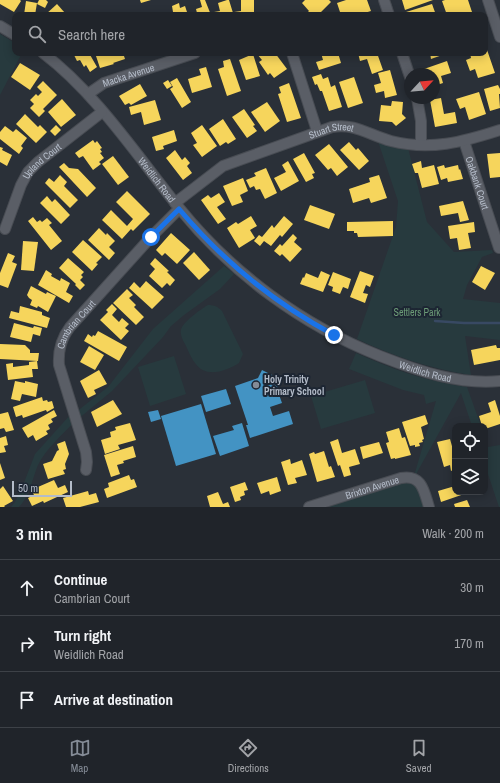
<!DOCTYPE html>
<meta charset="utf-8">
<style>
:root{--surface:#20242a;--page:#2d3036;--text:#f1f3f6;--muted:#a2a4a8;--line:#3d4147;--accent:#848b96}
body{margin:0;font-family:"Archivo Narrow",sans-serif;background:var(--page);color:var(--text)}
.controls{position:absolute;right:12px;bottom:12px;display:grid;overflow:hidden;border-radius:8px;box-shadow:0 2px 10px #0003}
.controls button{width:36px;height:36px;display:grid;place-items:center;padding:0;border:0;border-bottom:1px solid var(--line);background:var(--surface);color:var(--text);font:20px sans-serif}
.compass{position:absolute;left:404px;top:68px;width:36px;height:36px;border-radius:50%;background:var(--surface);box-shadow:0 2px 10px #0003;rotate:64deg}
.scale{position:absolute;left:12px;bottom:10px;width:60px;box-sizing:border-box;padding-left:4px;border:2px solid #b4bcc9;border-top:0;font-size:11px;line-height:14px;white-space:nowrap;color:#b4bcc9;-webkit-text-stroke:3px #1d2633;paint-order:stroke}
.stop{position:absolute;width:12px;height:12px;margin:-9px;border:3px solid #1a73e8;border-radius:50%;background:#fff}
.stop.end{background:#1a73e8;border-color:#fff;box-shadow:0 1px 4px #0008}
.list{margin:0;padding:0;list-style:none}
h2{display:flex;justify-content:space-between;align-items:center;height:52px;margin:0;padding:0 16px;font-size:17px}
h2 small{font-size:13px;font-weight:400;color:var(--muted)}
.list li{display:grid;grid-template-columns:26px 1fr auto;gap:12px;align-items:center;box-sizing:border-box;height:56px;padding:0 16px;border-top:1px solid var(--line)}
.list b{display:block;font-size:15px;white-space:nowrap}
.list p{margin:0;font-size:13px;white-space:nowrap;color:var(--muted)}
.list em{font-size:13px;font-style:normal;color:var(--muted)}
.icon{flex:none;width:22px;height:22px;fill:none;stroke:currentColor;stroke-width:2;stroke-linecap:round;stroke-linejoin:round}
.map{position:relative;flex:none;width:500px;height:507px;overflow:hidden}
.search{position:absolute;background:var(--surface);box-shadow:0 2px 10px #0003;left:12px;right:12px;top:12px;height:44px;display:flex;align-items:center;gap:10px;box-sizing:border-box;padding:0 14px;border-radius:8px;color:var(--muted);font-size:15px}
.sheet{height:220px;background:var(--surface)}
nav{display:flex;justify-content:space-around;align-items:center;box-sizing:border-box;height:56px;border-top:1px solid var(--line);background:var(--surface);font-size:11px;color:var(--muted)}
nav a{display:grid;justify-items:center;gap:2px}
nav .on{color:var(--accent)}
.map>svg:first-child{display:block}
.green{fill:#273a3e}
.homes{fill:#f6d55c}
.schools{fill:#4393c3}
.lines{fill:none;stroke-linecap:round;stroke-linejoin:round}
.stream{stroke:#384963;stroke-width:2.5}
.minor-casing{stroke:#484c53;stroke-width:12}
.minor{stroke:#5a5e66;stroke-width:10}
.route{stroke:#1a73e8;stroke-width:5}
.poi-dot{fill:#848b96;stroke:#1d2633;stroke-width:1.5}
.labels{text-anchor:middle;stroke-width:4;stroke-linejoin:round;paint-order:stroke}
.street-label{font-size:10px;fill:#b4bcc9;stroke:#1d2633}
.park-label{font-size:10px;fill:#6b9a76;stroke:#1d2633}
.poi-label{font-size:10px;font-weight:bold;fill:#b4bcc9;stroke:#1d2633;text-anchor:start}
</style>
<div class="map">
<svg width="500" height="507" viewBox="0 0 500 507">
<rect width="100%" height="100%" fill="#2a3038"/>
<g class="green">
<polygon points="0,34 15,43 15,53 22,53 0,95"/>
<path d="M378,141L408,148L427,222L454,252L492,250L493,253L482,257L467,285L463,299L500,303V340L465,336L471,375C431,369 393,356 357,339L396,227L398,201Z"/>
<polygon points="224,266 234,274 220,289 184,315 171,326 163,337 112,391 78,419 76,412 108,387 153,329"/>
<path d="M208,305C215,305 218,307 222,311L243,354L239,363C226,371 206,379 195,363C191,358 188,350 185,344C182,339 179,332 182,327C186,320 201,309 208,305Z"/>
<path d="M356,353C391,369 429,382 467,387L481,426H472L461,393L415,476H414L436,401L426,404L424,395L403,390L349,369Z"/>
<polygon points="174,356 186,394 150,406 138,367"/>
<polygon points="365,380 375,413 321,429 311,396"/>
<path d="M71,414L74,422C62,435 46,449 38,465C32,479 30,496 19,507H11L15,502L22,488L35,454Z"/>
<polygon points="485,439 488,447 500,445 500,507 499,507 485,465"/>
<polygon points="402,481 417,484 426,507 320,507"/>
</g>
<g class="homes">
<polygon points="0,0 20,0 21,1 14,12 0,4"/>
<polygon points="39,0 46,0 48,2 45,8 37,4"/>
<polygon points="140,0 151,0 141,3"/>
<polygon points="200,0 205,0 211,15 192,15 197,13 196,9 202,7"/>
<polygon points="227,0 229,0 233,13 232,15 215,15 214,12 220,11 218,3"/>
<polygon points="241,0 254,0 254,15 235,15 234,12 241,11"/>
<polygon points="305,0 329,0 331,2 318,15 305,15 309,11 302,3"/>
<polygon points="346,0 367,0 371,11 358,15 341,15 337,3"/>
<polygon points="402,0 433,0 405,10"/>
<polygon points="445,0 468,0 473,15 460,15 459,13 447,15 442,1"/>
<polygon points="26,1 37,3 35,15 24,15"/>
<polygon points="179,3 180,8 185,6 188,15 170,15 169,13 173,12 172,6"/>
<polygon points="57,4 65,13 63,15 45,15"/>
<polygon points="432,4 436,15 407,15 406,12"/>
<polygon points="485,44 495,73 478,78 475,69 470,71 466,60 471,58 470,53 485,53"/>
<polygon points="73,53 89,53 97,67 90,72 86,65 84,67 80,60 77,61"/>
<polygon points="95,53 110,54 133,53 124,56 125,59 113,63 114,64 100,68"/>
<polygon points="259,53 275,53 287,69 274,78 270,73 268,75 259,62 262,60 257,54"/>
<polygon points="321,53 338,53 341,63 319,70 316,62 323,60"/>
<polygon points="358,53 377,53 383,70 372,74 367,59 360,61"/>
<polygon points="430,53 448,53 431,59"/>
<polygon points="253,54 260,76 246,80 239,60"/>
<polygon points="230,59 241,91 227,96 218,69 224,67 223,61"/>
<polygon points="447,61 451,73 441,76 443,83 434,86 434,74 426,74 424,69"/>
<polygon points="20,63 40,75 30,90 11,77"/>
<polygon points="206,67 212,87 192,93 188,79 201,75 199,69"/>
<polygon points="390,70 397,95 385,98 384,91 376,93 374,85 381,83 378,73"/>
<polygon points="321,74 323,79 328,77 331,87 335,85 342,107 329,111 322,91 320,91 317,84 315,85 312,77"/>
<polygon points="354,77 363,103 348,108 339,82"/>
<polygon points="177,78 191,102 182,108 170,89 173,87 170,82"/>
<polygon points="168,80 172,86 167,89 163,83"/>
<polygon points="43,81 57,95 43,109 45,111 39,117 30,108 34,104 30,100 36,94 38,96 42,92 37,87"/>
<polygon points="289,83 301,118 287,122 278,94 281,93 279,87"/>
<polygon points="140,84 147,96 131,105 129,103 125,105 119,96"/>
<polygon points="498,85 500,89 500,94 499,94 500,108 490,111 484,89"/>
<polygon points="479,92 486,114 469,120 465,107 460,109 456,99"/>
<polygon points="441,98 444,114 455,112 457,123 435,127 430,100"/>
<polygon points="62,99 76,115 61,127 48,112"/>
<polygon points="155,100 161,120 144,125 141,112 131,115 129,107"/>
<polygon points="392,101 403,102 402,114 406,118 396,126 392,122 379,121 381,105 391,106"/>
<polygon points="267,102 280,121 265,132 251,112"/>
<polygon points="244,109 255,125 253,126 257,131 247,138 232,117"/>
<polygon points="25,114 38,127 40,125 47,132 36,143 16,124"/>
<polygon points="223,119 236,139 228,144 226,142 220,146 209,129"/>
<polygon points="56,125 61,130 55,136 50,131"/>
<polygon points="202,125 217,146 202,157 193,145 197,143 191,133"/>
<polygon points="5,126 13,132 16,129 27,138 21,146 23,148 19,154 0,139 0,132"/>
<polygon points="174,130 177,141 163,146 164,149 156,151 152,137"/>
<polygon points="93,140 95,143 97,141 102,148 100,149 102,152 100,153 104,158 99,162 101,164 93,170 83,156 79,158 75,153"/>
<polygon points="349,142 356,150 358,148 369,161 359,170 340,150"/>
<polygon points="329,144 348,167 337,176 331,168 328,170 315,155"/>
<polygon points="0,147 3,148 2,150 12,155 7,166 0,162"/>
<polygon points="175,150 182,160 185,157 190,163 187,166 192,173 183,180 166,158"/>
<polygon points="304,153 315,173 312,174 314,178 306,182 293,159"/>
<polygon points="500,153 500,177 490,178 487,154"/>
<polygon points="113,156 129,177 118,185 102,164"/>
<polygon points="288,161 299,181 281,191 274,178 286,172 282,165"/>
<polygon points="421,161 422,168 434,165 439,184 422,188 418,173 415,173 412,164"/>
<polygon points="64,163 69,168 78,169 96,188 87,197 59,167"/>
<polygon points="444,165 445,168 458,165 459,170 460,169 463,179 448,182 447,178 441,180 437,167"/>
<polygon points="266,168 277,193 265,199 260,189 256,190 254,186 250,188 246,180 256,176 254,173"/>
<polygon points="60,175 67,182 64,186 78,200 70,208 45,183 49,178 54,182"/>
<polygon points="379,175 387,198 371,203 369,198 353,203 349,189 370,182 369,178"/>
<polygon points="243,178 248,191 240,195 243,202 232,206 223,186"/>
<polygon points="127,191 150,214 133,231 131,229 122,239 102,220 111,210 127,226 133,219 116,202"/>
<polygon points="219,193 225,202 217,207 226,219 218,224 201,200 208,195 211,198"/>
<polygon points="47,196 52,202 55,199 70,215 61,224 40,203"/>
<polygon points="463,201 469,220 460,222 458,213 441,216 439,206"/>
<polygon points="310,205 335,214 329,229 304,220"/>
<polygon points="251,216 257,226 250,230 255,238 239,248 227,228 236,222 238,224"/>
<polygon points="284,216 293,224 282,237 280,235 271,246 264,241 260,246 254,241 259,235 262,237 272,225 274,228"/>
<polygon points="33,217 37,222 40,220 42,222 47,218 52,223 49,225 62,241 51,250 28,221"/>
<polygon points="393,221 393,236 358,237 357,233 354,233 354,231 347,231 347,222"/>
<polygon points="474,222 475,232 468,233 471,248 459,250 457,238 450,239 448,226"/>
<polygon points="99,228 106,235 107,233 115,241 109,247 115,253 109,260 88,240"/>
<polygon points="171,233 190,250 177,264 165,253 162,256 156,250"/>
<polygon points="293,234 297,238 294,242 302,249 290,262 282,254 280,256 274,251 280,244 282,246"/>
<polygon points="83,240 102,257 96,263 98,264 92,271 72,252"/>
<polygon points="23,241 38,242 34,271 21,270"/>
<polygon points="194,252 210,270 199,280 183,263"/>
<polygon points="8,253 15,256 12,262 17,264 8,288 0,285 0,273"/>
<polygon points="68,258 84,272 81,275 83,277 80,280 85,285 80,290 75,285 76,284 59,268"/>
<polygon points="155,258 169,271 167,272 175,280 170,286 167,283 162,288 149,276 155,269 150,264"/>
<polygon points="481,266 495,273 485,290 472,282"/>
<polygon points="46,270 52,274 51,276 60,281 61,278 70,283 66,292 73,296 69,303 38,285"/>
<polygon points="321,271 330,275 323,292 300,284 303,277 304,278 306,273 318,278"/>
<polygon points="360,271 374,276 370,287 366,285 363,293 368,294 365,303 350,297"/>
<polygon points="333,272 351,279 348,289 343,287 340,294 332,291 333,287 328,285"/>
<polygon points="146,281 164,297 152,309 129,288 134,282 140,288"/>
<polygon points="31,286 46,294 47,292 56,296 48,312 38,306 37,308 30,305 32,300 29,298 27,295"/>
<polygon points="127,289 133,295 129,298 136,305 134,307 144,317 136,325 113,303"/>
<polygon points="112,304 117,309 112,315 119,322 122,318 129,324 125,328 129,331 121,340 100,320 108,312 106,310"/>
<polygon points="20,306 42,312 42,315 50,318 47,328 9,318 11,311 19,313"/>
<polygon points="14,323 33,328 34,326 42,328 40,336 33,334 31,342 10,337"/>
<polygon points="98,331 127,347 119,361 84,341 88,334 92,337 93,335 95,336"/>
<polygon points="0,344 25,345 30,350 30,353 39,353 38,361 0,359"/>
<polygon points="496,345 497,348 500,348 500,360 474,365 471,350"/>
<polygon points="89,346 104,355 95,370 80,362"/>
<polygon points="37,361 38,369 32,369 33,377 8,380 6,364 13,363 13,367 29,365 29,362"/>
<polygon points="99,370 107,384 94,390 96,394 88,398 80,381"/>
<polygon points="15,381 25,383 25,381 38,384 36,397 22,394 20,401 11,399"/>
<polygon points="42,397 43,401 47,400 48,402 52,401 54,408 47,412 46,410 23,418 22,415 16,417 13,407"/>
<polygon points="113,400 122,414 97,427 91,412"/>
<polygon points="495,400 500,416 500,424 485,429 485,426 482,426 479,416 491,412 488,403"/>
<polygon points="54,410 57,416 51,419 53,422 48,425 50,429 46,431 48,434 36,441 33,435 28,438 22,428"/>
<polygon points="8,412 14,430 6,432 4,428 0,429 0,414"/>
<polygon points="425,415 428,424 421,427 424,439 422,440 423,442 419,443 420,446 415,447 415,445 410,446 402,422"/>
<polygon points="130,423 136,440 118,445 120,449 105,454 101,440 111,437 110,432 116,430 115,427"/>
<polygon points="399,428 402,438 405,437 411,455 395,459 395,458 391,459 386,443 389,442 386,432"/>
<polygon points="6,436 8,445 4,446 6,452 0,453 0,438"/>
<polygon points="338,439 342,453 355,449 360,464 349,467 351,475 344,477 340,465 338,466 330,442"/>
<polygon points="450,439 455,457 455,469 451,471 450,465 444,467 437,442"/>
<polygon points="65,441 69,454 65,464 66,469 63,470 65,474 48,479 43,464 52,461 57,451 59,450 57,444"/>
<polygon points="379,442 383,453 363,459 360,447"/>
<polygon points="133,446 136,457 123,461 124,463 117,465 120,474 111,477 104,455"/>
<polygon points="324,451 329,467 331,466 335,477 317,482 309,454 314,452 315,454"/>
<polygon points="290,459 291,464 302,460 307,475 295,478 297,483 288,485 281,462"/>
<polygon points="0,463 5,478 0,480"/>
<polygon points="129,475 131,480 134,479 137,487 107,498 104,489 109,487 108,483"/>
<polygon points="277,477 281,491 270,495 269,491 261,494 257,483"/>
<polygon points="54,480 58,488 65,485 68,492 44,503 43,501 32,506 28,498 34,495 31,490"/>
<polygon points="245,482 248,490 244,491 245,495 240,497 241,500 235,502 230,487"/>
<polygon points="3,486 13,501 4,506 5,507 0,507 0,489"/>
<polygon points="455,486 455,492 470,492 441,502 438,491"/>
<polygon points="88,491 89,495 96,493 99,502 80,507 66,507 63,498"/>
<polygon points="218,492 223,504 228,502 230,507 210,507 207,496"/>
<polygon points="467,500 470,507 455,507 454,504"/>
</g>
<g class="schools">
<polygon points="262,370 282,380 277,389 282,403 270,407 273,416 289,411 293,424 250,438 246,425 248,425 235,386 258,378"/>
<polygon points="226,389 231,404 206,412 201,396"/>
<polygon points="201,404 216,454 176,466 161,416"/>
<polygon points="158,410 161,419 151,422 148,412"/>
<polygon points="242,423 249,446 220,456 213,436 234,430 232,426"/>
</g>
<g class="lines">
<polyline class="stream" points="435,321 464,323 500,323"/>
<defs>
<g id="minor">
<polyline points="384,0 389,15"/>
<polyline points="488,0 500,37"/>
<polyline points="0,26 15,35"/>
<path id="s1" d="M43,53C96,93 138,157 180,209C233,274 302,325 380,356C418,371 459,385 500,381"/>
<polyline points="292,53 317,131"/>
<polyline points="402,53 410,77"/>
<path id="s2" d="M88,94L104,83L195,53"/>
<polyline points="417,98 421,121 421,145"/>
<path id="s3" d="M464,141L499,248"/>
<path id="s4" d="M175,203L223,166L332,127C355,123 369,135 391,141C430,151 463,142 500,130"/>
<path id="s5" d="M5,229L21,185L28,172L38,162L102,112"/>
<path id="s6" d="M86,470L87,462L86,452L59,365C58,350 61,339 70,327L151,237L179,209"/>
<path id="s7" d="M309,507L401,478C422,474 424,491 429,507"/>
</g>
</defs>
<use href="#minor" class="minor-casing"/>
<use href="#minor" class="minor"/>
</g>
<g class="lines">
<path class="route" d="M151,237L179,209C223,261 274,303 334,335"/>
</g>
<circle class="poi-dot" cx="256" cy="385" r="4"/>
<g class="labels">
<g class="street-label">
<text dy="4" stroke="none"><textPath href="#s2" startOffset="45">Macka Avenue</textPath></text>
<text dy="4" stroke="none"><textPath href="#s4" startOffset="175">Stuart Street</textPath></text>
<text dy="4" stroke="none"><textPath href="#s5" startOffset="79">Upland Court</textPath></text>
<text dy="4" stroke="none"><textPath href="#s1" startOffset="171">Weidlich Road</textPath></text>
<text dy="4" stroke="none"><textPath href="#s3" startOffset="44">Oakbank Court</textPath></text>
<text dy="4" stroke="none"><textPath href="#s6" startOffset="155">Cambrian Court</textPath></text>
<text dy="4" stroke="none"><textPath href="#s1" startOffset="507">Weidlich Road</textPath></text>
<text dy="4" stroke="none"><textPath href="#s7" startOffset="66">Brixton Avenue</textPath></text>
</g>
<g class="park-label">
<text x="417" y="316">Settlers Park</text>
</g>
<g class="poi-label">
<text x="264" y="383">Holy Trinity<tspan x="264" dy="12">Primary School</tspan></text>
</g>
</g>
</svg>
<div class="controls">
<button><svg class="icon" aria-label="locate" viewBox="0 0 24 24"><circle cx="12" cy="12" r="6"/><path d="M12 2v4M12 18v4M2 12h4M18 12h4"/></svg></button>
<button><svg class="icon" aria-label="layers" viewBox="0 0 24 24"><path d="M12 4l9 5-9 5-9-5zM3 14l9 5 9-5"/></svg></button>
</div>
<svg class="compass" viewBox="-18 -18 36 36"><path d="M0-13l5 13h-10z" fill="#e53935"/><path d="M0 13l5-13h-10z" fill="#a2a4a8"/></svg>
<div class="scale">50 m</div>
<div class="stop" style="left:151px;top:237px"></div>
<div class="stop end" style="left:334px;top:335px"></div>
<div class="search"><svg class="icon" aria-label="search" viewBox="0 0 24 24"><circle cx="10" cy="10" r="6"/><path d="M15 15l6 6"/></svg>Search here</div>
</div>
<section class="sheet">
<h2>3 min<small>Walk · 200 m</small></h2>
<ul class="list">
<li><svg class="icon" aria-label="ahead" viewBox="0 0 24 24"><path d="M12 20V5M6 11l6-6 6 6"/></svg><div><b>Continue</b><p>Cambrian Court</p></div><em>30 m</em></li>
<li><svg class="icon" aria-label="right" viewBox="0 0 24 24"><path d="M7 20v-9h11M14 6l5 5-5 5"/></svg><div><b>Turn right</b><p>Weidlich Road</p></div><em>170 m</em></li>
<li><svg class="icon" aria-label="arrive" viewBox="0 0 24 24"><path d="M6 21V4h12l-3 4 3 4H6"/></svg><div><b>Arrive at destination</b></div></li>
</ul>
</section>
<nav>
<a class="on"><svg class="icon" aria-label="map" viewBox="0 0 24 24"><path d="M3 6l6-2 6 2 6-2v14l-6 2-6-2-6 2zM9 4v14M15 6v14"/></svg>Map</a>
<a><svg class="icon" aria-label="directions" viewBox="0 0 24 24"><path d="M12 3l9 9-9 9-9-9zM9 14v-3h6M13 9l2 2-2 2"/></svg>Directions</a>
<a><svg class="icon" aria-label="saved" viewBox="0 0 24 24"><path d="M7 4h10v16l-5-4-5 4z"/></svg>Saved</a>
</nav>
